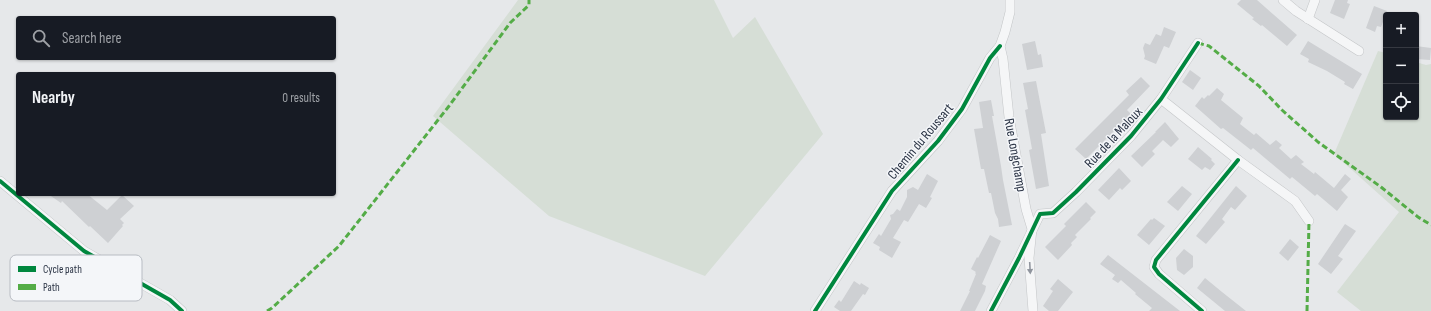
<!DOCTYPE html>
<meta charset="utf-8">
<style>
:root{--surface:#171b24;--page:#20242c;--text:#f1f3f6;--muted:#9ea1a6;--line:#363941}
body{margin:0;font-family:"Sofia Sans Condensed",sans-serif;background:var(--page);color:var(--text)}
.controls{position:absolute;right:12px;top:12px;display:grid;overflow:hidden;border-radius:4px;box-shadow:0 1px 3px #0004}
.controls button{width:36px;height:36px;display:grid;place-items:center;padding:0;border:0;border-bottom:1px solid var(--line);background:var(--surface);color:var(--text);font:20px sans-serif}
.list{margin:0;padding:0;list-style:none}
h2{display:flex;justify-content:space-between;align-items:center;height:52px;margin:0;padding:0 16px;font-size:17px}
h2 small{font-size:13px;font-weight:400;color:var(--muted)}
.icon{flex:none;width:22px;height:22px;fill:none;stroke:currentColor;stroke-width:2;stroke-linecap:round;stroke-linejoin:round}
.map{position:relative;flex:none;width:1431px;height:311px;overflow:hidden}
.search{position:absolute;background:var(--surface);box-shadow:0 1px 3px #0004;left:16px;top:16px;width:320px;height:44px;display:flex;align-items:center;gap:10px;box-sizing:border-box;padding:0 14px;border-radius:4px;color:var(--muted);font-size:15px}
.panel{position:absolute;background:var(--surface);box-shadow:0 1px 3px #0004;left:16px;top:72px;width:320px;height:124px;border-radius:4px}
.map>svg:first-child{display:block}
.green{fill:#d6ded6}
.building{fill:#ced0d3}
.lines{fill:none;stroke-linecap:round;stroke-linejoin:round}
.minor-casing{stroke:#c4c6c8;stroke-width:10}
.minor{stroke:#f5f6f7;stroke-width:9}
.quiet{stroke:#54ac47;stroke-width:3;stroke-dasharray:6 3;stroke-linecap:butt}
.cycleway-casing{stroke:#f4f6f9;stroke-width:6}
.cycleway{stroke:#00873e;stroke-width:4}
.oneway{fill:#90959e}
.labels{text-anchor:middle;stroke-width:3;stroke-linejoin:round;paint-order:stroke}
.street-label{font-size:14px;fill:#2b3445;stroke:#f4f6f9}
.key{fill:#f4f6f9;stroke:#b8bcc3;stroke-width:1}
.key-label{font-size:11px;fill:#2b3445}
</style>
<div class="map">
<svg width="1431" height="311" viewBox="0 0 1431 311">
<rect width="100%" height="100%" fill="#e6e8ea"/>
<g class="green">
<polygon points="518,0 714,0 733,38 755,17 823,134 705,276 549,216 433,116"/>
<polygon points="1378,51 1386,53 1386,117 1416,117 1416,62 1426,65 1431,64 1431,311 1361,311 1337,292 1399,212 1334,154"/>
</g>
<g class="building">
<polygon points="1241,0 1257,0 1297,35 1287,46 1262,25 1261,26 1252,19 1254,18 1237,4"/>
<polygon points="1335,0 1348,0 1347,3 1350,4 1344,19 1330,13"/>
<polygon points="1374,6 1387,11 1381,27 1377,26 1375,32 1366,28"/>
<polygon points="1164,27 1176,32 1169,48 1164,46 1156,64 1144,59 1145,56 1143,48 1145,43 1150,45 1156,34 1161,36"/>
<polygon points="1035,41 1038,55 1041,54 1043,67 1027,70 1022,44"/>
<polygon points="1308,41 1362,74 1353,89 1344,84 1345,82 1327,71 1308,62 1309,59 1300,54"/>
<polygon points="1416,46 1431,48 1430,60 1416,59"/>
<polygon points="1190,70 1201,78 1193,90 1182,82"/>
<polygon points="1141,77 1150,86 1127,110 1131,114 1086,159 1075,149 1129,95 1126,91"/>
<polygon points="1036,81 1046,133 1041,134 1049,186 1036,189 1029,150 1032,149 1025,110 1028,109 1023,83"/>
<polygon points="1217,88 1224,94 1221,100 1243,118 1240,124 1254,135 1256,133 1270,145 1276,140 1282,145 1279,148 1291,159 1296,155 1304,162 1301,164 1314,174 1315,172 1334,188 1345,174 1351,179 1341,190 1348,197 1337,211 1317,194 1315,196 1292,177 1290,179 1253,148 1251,150 1223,128 1221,129 1195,106 1202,97 1204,99 1208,95 1209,96"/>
<polygon points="991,100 994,116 992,116 1001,166 1003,180 1012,225 999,227 998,219 995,213 991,193 989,193 984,169 981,169 974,129 983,128 979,102"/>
<polygon points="1165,122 1179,139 1171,147 1163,140 1152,151 1155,154 1142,167 1131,156 1156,132 1155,132"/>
<polygon points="1198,147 1212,159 1211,160 1215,164 1210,170 1205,167 1202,170 1188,159"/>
<polygon points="1119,168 1131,181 1122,190 1120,188 1109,200 1098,190"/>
<polygon points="927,174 938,181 930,197 932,198 926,208 919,204 908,222 904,220 893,238 901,242 892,258 879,250 880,247 873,243 879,234 881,236 891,219 890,215 893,214 897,209 900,211 907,197 907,190 913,187 918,190"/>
<polygon points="1182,186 1192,194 1178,211 1167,202"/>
<polygon points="1236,186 1247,196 1235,210 1231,207 1222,219 1225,222 1206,244 1196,236"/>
<polygon points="48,194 87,194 107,210 122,195 134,206 120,219 124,223 122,225 123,226 108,243 90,226 89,227 62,201 61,203"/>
<polygon points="1086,202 1096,212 1090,218 1091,219 1075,235 1077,237 1071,243 1072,245 1058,260 1045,247 1066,226 1064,224"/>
<polygon points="1154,218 1165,226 1149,245 1137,235 1151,219 1152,220"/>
<polygon points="1345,224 1356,231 1338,256 1343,259 1331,274 1318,264"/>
<polygon points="990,235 1001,241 982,284 986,286 985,291 975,311 960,311 970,291 969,291 976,274 975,273 976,272 971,269 977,257 978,258"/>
<polygon points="1290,239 1299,247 1288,261 1279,253"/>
<polygon points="1184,249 1193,256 1193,267 1184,275 1177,270 1176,258"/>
<polygon points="1108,255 1180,311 1149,311 1152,308 1135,294 1136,293 1121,280 1118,283 1112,279 1115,275 1100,264"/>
<polygon points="1205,278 1222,292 1246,311 1225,311 1197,288"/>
<polygon points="1058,279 1073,292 1058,311 1049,311 1043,306 1053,291 1050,289"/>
<polygon points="854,281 860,285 861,283 869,288 865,295 863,294 851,311 840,311 834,307 839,300 841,302"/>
</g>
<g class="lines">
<defs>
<g id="minor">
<polyline points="1010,0 1010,12 1005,32 1000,46 1003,59 1009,117 1026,209 1032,229 1029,258 1033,311"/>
<polyline points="1283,0 1296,11 1359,51"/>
<polyline points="1308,19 1315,0"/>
<polyline points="1161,99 1238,160 1295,201 1309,221"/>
<polyline points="0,181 84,251 170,300 182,311"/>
<polyline points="815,311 892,191 938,141 962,109 990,58 1000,46"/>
<polyline points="991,311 1019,258 1040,214 1053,213 1076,192 1131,136 1161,99 1198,43"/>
<polyline points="1202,311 1159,274 1154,267 1156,260 1238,160"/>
</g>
</defs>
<use href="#minor" class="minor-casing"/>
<use href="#minor" class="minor"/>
<g class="quiet">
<polyline points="1198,43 1209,46 1259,86 1282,110 1318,142 1381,187 1418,217 1431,225"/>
<polyline points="267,311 272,308 339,246 449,106 510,23 529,5 529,0"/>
<polyline points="1307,311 1309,221"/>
</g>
<defs>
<g id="cycleway">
<polyline points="0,181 84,251 170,300 182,311"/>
<polyline points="815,311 892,191 938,141 962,109 990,58 1000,46"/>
<polyline points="991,311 1019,258 1040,214 1053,213 1076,192 1131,136 1161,99 1198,43"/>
<polyline points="1202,311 1159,274 1154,267 1156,260 1238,160"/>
</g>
</defs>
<use href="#cycleway" class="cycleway-casing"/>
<use href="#cycleway" class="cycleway"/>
</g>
<defs><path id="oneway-solid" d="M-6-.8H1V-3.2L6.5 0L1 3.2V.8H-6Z"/></defs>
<use class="oneway" href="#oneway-solid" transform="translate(1030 268) rotate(87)"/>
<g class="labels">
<g class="street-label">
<text transform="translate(1113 137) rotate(-47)" y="5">Rue de la Maloux</text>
<text transform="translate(920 141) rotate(-50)" y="5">Chemin du Roussart</text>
<text transform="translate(1016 155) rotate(80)" y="5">Rue Longchamp</text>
</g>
</g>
<rect x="10" y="255" width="132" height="46" rx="6" class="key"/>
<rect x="18" y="266" width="18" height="6" fill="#00873e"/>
<rect x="18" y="284" width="18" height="6" fill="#54ac47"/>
<g class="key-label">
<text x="43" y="273">Cycle path</text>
<text x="43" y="291">Path</text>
</g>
</svg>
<div class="controls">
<button>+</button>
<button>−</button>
<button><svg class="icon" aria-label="locate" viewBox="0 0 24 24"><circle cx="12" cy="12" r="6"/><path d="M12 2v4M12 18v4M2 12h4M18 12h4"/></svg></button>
</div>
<div class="search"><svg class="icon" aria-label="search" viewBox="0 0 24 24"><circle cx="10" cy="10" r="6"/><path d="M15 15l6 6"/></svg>Search here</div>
<section class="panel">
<h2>Nearby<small>0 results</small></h2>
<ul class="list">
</ul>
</section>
</div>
